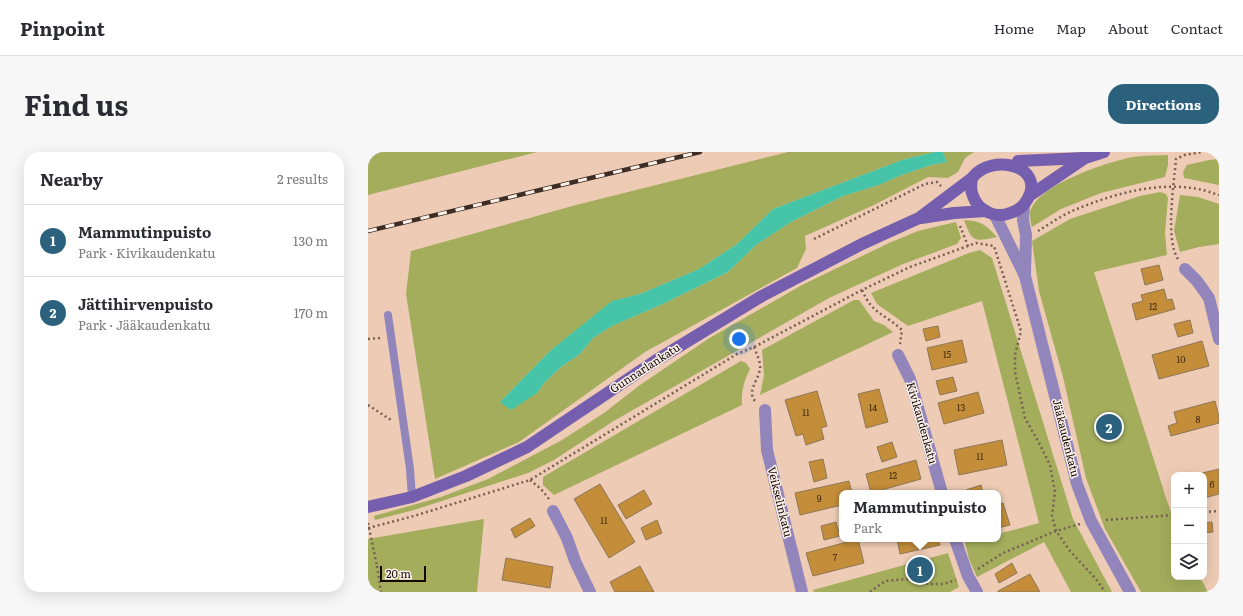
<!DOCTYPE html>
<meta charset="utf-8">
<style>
:root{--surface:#fff;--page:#f7f7f7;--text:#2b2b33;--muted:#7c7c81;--line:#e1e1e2;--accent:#2c617d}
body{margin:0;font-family:Literata,serif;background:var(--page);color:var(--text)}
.controls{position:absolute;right:12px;bottom:12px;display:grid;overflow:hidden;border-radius:8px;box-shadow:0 4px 16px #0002}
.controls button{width:36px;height:36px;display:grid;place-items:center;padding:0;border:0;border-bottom:1px solid var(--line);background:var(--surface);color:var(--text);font:20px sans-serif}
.scale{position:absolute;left:12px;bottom:10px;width:46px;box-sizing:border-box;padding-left:4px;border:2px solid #140803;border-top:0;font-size:11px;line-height:14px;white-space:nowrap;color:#140803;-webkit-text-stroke:3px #fcf1ea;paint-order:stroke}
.you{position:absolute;left:371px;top:187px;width:14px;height:14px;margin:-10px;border:3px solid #fff;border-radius:50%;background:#1a73e8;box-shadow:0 0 0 6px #1a73e833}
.badge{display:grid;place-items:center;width:26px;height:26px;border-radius:50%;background:var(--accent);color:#fff;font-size:13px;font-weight:700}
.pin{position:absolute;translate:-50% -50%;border:2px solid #fff;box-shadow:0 1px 4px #0006}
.popup{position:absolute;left:471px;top:338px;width:162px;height:52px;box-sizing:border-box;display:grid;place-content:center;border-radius:8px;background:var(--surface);filter:drop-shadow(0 1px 3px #0005);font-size:13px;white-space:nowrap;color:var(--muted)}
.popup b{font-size:15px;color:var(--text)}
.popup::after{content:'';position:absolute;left:50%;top:100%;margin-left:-8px;border:8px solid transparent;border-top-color:var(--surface)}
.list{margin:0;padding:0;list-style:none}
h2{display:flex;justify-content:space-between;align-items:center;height:52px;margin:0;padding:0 16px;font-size:17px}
h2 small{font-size:13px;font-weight:400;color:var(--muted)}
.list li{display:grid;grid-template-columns:26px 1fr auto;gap:12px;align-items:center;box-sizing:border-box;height:72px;padding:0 16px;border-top:1px solid var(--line)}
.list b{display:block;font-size:15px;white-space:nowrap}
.list p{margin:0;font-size:13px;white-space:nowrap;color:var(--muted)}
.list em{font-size:13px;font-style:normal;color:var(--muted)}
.icon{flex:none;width:22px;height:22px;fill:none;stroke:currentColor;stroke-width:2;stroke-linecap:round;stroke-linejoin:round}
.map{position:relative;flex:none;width:851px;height:440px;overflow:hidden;border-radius:16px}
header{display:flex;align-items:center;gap:24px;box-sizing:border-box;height:56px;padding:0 20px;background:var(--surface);border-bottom:1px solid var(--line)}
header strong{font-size:19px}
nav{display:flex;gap:22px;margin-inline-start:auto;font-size:14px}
.intro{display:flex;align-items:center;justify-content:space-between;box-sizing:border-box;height:96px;padding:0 24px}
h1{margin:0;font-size:28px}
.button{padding:10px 18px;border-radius:16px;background:var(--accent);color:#fff;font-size:14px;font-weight:700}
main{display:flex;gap:24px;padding:0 24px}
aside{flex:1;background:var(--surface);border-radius:16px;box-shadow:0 4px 16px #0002}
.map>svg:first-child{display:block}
.green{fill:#a3ad5c}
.water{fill:#45c4a7}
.building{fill:#c38d39;stroke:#8d7759}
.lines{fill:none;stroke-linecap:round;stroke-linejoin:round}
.path{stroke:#766053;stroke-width:2.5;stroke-dasharray:2 3;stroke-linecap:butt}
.lane{stroke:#9285bb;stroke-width:8}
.street{stroke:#9285bb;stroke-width:12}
.secondary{stroke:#745ead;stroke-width:12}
.rail-casing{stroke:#3d2d24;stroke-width:4.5}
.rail{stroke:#fcf1ea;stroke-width:3;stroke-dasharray:9;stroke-linecap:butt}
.path-bridge{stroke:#766053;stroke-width:2.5;stroke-dasharray:2 3;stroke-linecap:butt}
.labels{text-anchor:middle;stroke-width:3;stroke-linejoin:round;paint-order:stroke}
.number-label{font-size:9px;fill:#402910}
.street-label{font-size:11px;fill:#140803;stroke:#fcf1ea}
</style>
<header>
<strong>Pinpoint</strong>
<nav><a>Home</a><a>Map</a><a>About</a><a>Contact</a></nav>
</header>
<div class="intro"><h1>Find us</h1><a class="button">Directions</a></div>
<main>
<aside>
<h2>Nearby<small>2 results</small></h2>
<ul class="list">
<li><span class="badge">1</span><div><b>Mammutinpuisto</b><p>Park · Kivikaudenkatu</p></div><em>130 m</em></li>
<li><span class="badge">2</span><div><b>Jättihirvenpuisto</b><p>Park · Jääkaudenkatu</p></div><em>170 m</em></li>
</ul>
</aside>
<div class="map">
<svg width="851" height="440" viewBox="0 0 851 440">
<rect width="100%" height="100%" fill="#eecbb4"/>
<g class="green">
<polygon points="0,0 169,0 0,43"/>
<polygon points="420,0 567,0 534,8 405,57 369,92 331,117 272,142 244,150 183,198 132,250 169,241 176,231 193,215 212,202 225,186 244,174 297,151 360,120 388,93 423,70 475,44 511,33 531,24 563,13 579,10 575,0 606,0 597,6 590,20 580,26 560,25 506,53 437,84 438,97 429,116 277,200 151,290 67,327 38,142 43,99 208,53"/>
<path d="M800,3V13L797,25L733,41L693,57L664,75C663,72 662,67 662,63C663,35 737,11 760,6C772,3 787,4 800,3Z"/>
<polygon points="851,7 851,33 816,26 815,20 819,13 841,8"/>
<polygon points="792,40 798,42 800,46 797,81 799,103 726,120 799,349 806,368 806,425 832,425 840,440 773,440 737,377 718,326 695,225 671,139 664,89 702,67 772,44"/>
<polygon points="812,43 830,45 851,52 851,92 831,95 812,100 806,79"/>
<path d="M596,68C613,69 617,72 629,85C606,90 604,90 596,68Z"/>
<polygon points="588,70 593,86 589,92 535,112 461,146 244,270 186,308 160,321 46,358 7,368 6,364 73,345 120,327 194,288 236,261 272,233 340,187 434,133 521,91 550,79"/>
<polygon points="612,98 624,106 705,367 744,440 703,440 676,390 609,425 601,407 597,390 610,387 630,387 630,382 671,371 614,149 540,174 509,152 503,141 601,101"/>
<polygon points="486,148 491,148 506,169 516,173 525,180 392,243 396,223 394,198"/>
<path d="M373,209L378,211L382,217C376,229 373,240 374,253L186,343L175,333V325Z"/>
<polygon points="116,367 109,440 0,440 0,387"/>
<polygon points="580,401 591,435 582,440 446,440 445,438"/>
</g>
<polygon class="water" points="567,0 575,0 579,10 563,13 531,24 511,33 475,44 423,70 388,93 360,120 297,151 244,174 225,186 212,202 193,215 176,231 169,241 143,258 132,250 183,198 244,149 272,142 331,117 369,92 405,57 534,8"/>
<g class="building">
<polygon points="791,113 795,128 777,133 773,117"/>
<polygon points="796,137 799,148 804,147 807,157 768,168 764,152 775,149 773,143"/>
<polygon points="822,168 825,181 810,185 806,172"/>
<polygon points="570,174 572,185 558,189 555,177"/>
<polygon points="594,188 599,210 564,218 559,196"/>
<polygon points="834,189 841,214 791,227 784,203"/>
<polygon points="585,225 589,239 572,243 568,229"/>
<polygon points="511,237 520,270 498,276 490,242"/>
<polygon points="449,239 459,274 453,276 456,287 438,293 435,282 428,284 417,248"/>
<polygon points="610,240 616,261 576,272 570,251"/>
<polygon points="847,249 851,265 851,271 803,284 800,274 809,271 806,260"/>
<polygon points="634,288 639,313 591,323 586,298"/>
<polygon points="524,290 529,305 514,310 509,295"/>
<polygon points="455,307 459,326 446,330 441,310"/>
<polygon points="548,308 553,327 503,341 498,322"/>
<polygon points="851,317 851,342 836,346 836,323 826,323"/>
<polygon points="481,329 484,341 474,341 474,353 432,363 427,341"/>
<polygon points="232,332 267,390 241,406 206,347"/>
<polygon points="613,333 615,341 599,341 598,338"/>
<polygon points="276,338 284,352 258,367 250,353"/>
<polygon points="635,351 642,373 630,376 630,353"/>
<polygon points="162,366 167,374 147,386 143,377"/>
<polygon points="289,368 294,381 278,388 273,376"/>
<polygon points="468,370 472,384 456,388 453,374"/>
<polygon points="844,370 845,380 836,381 836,371"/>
<polygon points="490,387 496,411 445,424 438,401"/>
<polygon points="529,387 570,387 572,393 532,402"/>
<polygon points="138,406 185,415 182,436 134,428"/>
<polygon points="644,411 649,421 631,431 627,422"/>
<polygon points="272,414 286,440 247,440 242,430"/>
<polygon points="662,422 672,440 630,440 630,439"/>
</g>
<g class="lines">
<g class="path">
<polyline points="592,74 600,94"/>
<path d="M670,79C680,73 691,65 702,60C741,43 787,29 830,37C837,38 844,41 851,43"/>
<polyline points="446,87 557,32 569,30 573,34"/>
<path d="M810,107C797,88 806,31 808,7L817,3L834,0"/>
<path d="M494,138C505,163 516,161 534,178L532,192"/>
<polyline points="0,187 13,186"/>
<path d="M386,195C388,201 393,210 392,217C390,229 378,240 388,250"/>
<polyline points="0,253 23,268"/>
<polyline points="162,328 173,337 181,347"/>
<polyline points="836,360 851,359"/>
<polyline points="738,368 806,363"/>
<polyline points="0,376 46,364 162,328 369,202 386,195 494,138 542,115 608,91 626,94 653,179 647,203 647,220 657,266 671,291 682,313 687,340 684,364 688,379 702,399 728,427 737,440"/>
<polyline points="9,414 13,440"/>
<polyline points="610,417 635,401 688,379 712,372"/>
<polyline points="502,440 517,429 538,427 561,432 575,432 588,428"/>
</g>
<polyline class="lane" points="20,163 42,317 44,345"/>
<g class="street">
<polyline points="656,53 655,68 658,83 657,123"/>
<polyline points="627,63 657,124 709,332 723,369 762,440"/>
<polyline points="817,117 829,129 841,146 851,187"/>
<polyline points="530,203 542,227 574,341"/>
<polyline points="397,258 399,298 434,440"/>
<polyline points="185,359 199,386 207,409 222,440"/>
<polyline points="587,387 600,424 609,440"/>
</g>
<g class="secondary">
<polyline points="650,9 716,6"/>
<polyline points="661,44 717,6 736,0"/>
<polyline points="553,66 586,61 618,59"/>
<path d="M0,355L44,345L98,324L159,295L287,209L394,144L494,92L551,66L604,26C624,0 679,14 659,48C655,55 650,59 642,61C628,67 610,59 605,44C602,38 603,32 604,26"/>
</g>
<defs>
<polyline id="rail" points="0,79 332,0"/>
</defs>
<use href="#rail" class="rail-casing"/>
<use href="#rail" class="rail"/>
<polyline class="path-bridge" points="0,371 9,414"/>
</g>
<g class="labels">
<g class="number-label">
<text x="785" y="158">12</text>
<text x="579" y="206">15</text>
<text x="813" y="211">10</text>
<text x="505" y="259">14</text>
<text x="593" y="259">13</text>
<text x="438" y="264">11</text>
<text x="830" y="271">8</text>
<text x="612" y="308">11</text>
<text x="525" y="327">12</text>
<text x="844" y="336">6</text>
<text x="451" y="350">9</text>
<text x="236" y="372">11</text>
<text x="467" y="409">7</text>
</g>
<g class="street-label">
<text transform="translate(277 216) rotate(-33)" y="4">Gunnarlankatu</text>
<text transform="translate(554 271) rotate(74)" y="4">Kivikaudenkatu</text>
<text transform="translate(698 286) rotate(76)" y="4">Jääkaudenkatu</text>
<text transform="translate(412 350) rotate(76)" y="4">Veikselinkatu</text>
</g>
</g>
</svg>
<div class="controls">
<button>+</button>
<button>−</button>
<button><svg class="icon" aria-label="layers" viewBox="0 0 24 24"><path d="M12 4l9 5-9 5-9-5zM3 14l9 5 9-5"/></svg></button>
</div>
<div class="scale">20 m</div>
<div class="you"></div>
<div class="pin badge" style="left:552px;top:418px">1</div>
<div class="popup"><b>Mammutinpuisto</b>Park</div>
<div class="pin badge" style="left:741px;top:275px">2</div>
</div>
</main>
